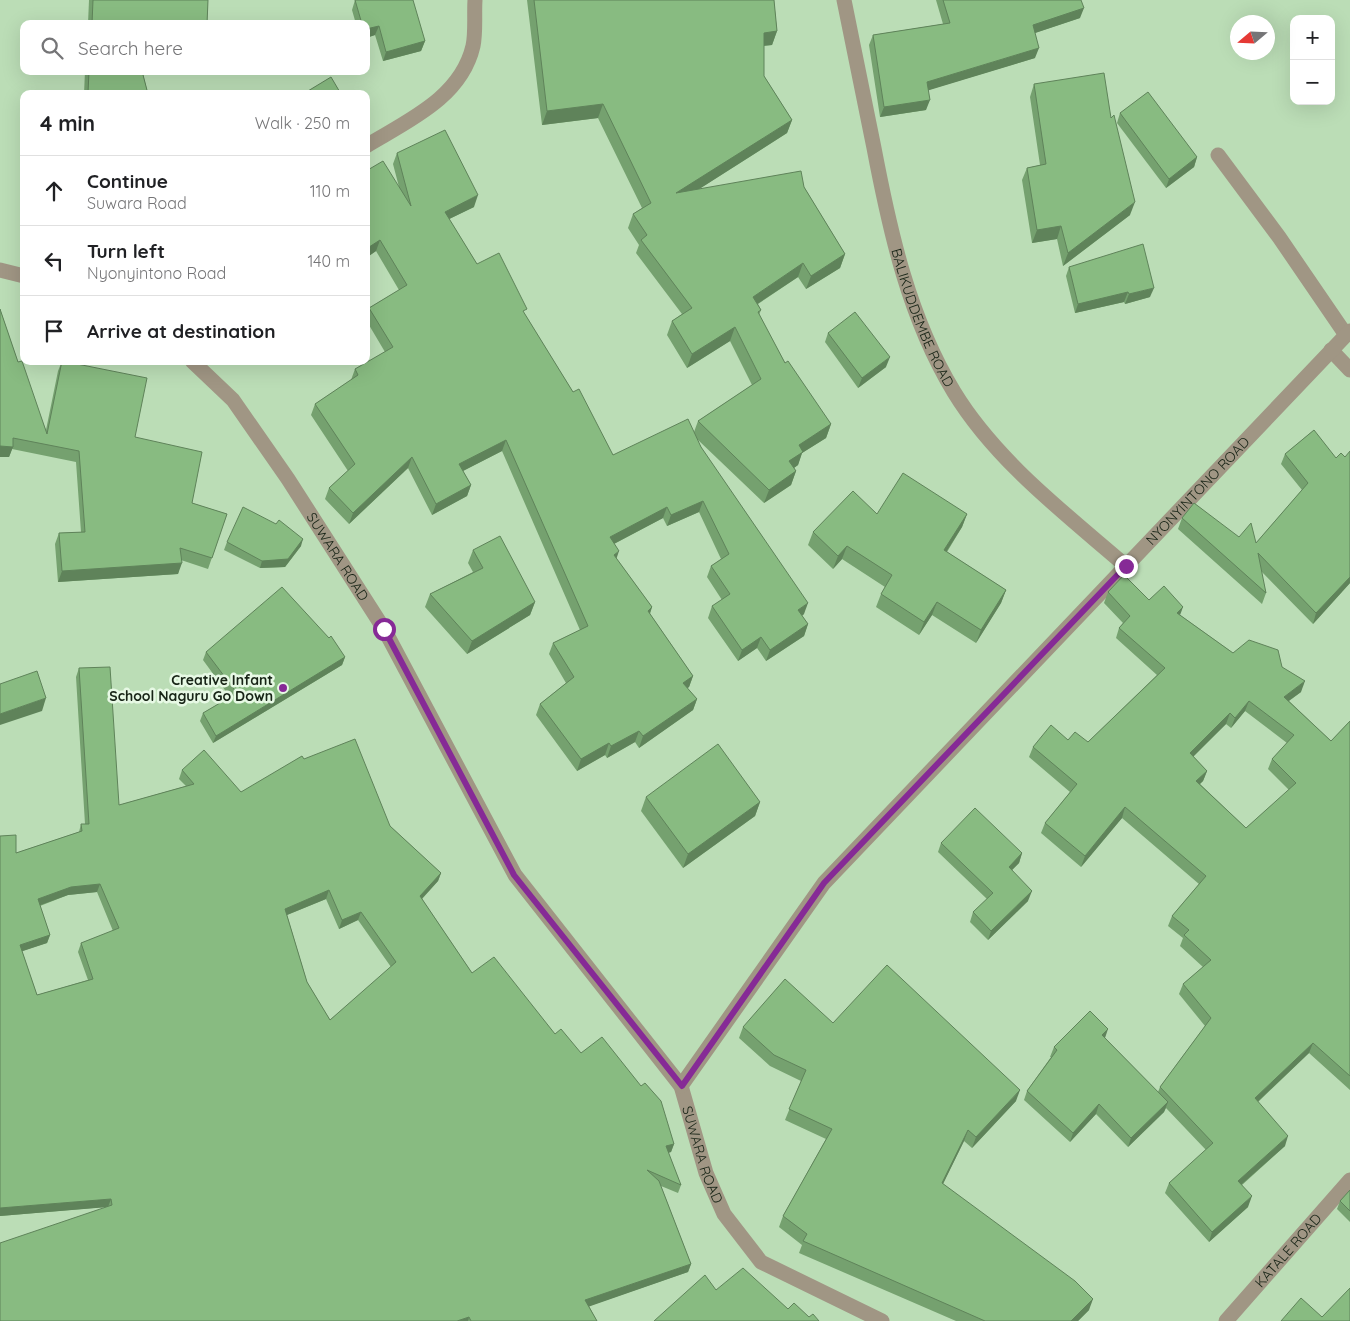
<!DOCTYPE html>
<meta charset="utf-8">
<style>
:root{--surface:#fff;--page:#f2f2f2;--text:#202124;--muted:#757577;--line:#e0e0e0}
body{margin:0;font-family:Quicksand,sans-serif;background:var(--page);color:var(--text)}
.controls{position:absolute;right:15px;top:15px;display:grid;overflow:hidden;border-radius:10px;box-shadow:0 5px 20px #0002}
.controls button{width:45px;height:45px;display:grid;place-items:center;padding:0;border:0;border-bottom:1px solid var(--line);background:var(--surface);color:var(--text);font:25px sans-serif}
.compass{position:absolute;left:1230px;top:15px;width:45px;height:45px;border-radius:50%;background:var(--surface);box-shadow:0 5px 20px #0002;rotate:251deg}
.stop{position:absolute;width:15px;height:15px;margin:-11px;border:4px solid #862a96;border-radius:50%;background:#fff}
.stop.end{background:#862a96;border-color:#fff;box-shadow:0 1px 5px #0008}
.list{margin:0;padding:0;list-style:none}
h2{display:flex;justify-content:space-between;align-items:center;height:65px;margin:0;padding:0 20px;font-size:21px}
h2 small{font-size:16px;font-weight:400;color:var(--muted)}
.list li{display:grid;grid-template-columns:32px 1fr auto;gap:15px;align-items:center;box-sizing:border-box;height:70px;padding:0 20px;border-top:1px solid var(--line)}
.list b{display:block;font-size:19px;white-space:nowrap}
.list p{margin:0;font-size:16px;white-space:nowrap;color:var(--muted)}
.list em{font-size:16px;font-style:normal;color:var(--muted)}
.icon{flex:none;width:28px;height:28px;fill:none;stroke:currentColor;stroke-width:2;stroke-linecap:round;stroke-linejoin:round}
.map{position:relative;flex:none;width:1350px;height:1321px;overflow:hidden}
.search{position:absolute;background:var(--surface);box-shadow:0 5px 20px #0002;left:20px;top:20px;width:350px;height:55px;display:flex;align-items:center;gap:12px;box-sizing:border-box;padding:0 18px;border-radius:10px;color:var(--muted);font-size:19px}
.panel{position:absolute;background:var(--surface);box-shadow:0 5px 20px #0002;left:20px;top:90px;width:350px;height:275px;border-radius:10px}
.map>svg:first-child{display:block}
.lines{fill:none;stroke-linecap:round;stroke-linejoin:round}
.minor{stroke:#a09684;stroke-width:15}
.wall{fill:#75a16f;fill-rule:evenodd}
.shaded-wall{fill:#5f835a}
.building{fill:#88bb81;stroke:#5f835a;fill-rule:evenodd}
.route{stroke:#862a96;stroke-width:6}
.poi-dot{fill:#862a96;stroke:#e7f9e5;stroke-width:2}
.labels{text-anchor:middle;stroke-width:5;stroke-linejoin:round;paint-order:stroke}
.street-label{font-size:14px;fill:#172416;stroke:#e7f9e5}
.poi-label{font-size:14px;font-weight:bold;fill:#172416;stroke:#e7f9e5;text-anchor:end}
</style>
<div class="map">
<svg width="1350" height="1321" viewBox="0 0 1350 1321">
<rect width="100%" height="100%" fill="#bbddb6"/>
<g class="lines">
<g class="minor">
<path id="s1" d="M844,0C854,49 864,99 874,148C890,232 909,318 954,392C996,461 1066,514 1126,566"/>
<path d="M366,146C407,121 461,98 473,46C476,32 474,15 475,0"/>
<polyline points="1218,155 1279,237 1346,335"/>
<polyline points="0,270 24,276"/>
<polyline points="1331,350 1350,370"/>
<path id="s2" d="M192,361L233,400L288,479L384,629L515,875L681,1086L706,1173L724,1214L761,1262L882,1321"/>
<path id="s3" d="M681,1086L824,883L1350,331"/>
<path id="s4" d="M1226,1321L1350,1180"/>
</g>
</g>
<g class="wall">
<polygon points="89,0 208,0 207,24 88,24"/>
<polygon points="355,0 425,41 421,51 383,61 375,35 366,38 366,24 356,24 352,10"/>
<polygon points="527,0 774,0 777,31 772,45 764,46 764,76 792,120 787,133 699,189 804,187 845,254 840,268 806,289 798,277 758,304 761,310 759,315 785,363 831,424 826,438 802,453 798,465 794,468 796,471 791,485 764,503 697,439 701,447 804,614 802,616 808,624 804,636 766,661 757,648 738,661 708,618 712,606 722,600 707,577 711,566 721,559 699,512 667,526 663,518 614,544 616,558 652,607 650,614 693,676 689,687 687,688 697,699 693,710 639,748 635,742 607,758 605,755 577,771 536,715 540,704 566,683 549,654 553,643 580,630 502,451 463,471 471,485 467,496 432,515 408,468 349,524 325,499 329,488 348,471 311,415 315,404 351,380 355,369 385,352 366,320 366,316 369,308 399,290 376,251 366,258 366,171 399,187 393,164 397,153 474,207 449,219 477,264 525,315 573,392 613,455 694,432 698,421 752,385 730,341 687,368 667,335 672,321 682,314 636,253 639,245 628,228 633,214 642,208 598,118 542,125"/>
<polygon points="936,0 1081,0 1080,18 1035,33 1035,58 928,90 926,110 880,117 869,45 873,35 943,24"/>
<polygon points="85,71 162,71 161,75 143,74 148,94 84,94"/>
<polygon points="1034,84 1111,118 1130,215 1063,266 1057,239 1032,243 1022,180 1027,168 1040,165 1030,97"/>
<polygon points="1120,113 1197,157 1194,167 1166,188 1117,123"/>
<polygon points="1069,267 1150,297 1125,304 1124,302 1075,313 1066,276"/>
<polygon points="0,309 18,362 46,430 58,371 62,361 135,437 192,503 227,514 208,569 181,560 178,574 58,582 55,544 59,533 81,532 76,462 12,449 9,457 0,457"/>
<polygon points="828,333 886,367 858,388 825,342"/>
<polygon points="1314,430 1350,583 1313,624 1261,571 1266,593 1262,604 1178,529 1182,518 1239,537 1256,543 1302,490 1281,464 1285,454"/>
<polygon points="877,514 967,514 962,527 947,552 1006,590 1001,603 976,643 932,615 919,635 876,607 881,594 885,587 842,559 833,569 808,545 813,532"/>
<polygon points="227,542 301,546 285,567 260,568 224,550"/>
<polygon points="473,550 535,602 530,615 467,654 425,607 430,594 473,572 468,563"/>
<path d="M1108,592L1149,600L1180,615L1233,653L1282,667L1301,692L1289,701L1331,741L1350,721V1090L1309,1053L1258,1102L1285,1146L1242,1185L1248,1207L1209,1242L1165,1193L1169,1183L1206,1150L1166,1108L1164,1112L1128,1147L1096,1114L1070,1142L1024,1100L1027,1091L1051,1057H1050L1054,1047L1105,1038L1158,1092L1160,1087L1205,1026L1179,994L1183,984L1203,967L1180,946L1183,938L1168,926L1172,916L1199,884L1122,818L1081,867L1041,833L1045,823L1070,792L1029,757L1033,747L1068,740L1088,742L1157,675L1116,638L1119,628L1123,623L1104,603ZM1245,711L1287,743L1272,759L1268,769L1289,790L1246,828L1200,784L1203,781L1207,771L1193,756L1226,724L1231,728Z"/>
<polygon points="206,652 345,657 342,665 213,743 200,721 203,713 230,697 203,660"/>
<path d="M79,668L119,805L186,786L179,779L182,770L241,792L304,759L390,826L441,873L438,881L422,899L472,973L581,1053L674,1144L671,1152L668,1153L681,1185L678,1193L661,1186L691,1264L688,1272L589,1306L597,1321H0L105,1207L0,1216L16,853L79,832L81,824H85L76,677ZM97,892L113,931L81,943L78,952L88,980L37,995L22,951L47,943L50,935L40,906L68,895ZM326,899L339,929L358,920L391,967L330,1020L307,982L287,915Z"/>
<polygon points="646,797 760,802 755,816 683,868 641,811"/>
<polygon points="941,843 1022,853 1019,863 1012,870 1028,901 988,940 970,922 973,912 987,899 938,852"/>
<polygon points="833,1023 1016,1101 972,1148 964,1141 943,1184 1089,1310 1078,1321 956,1321 799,1253 802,1245 779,1227 783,1216 826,1139 785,1120 801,1081 770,1066 739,1038 743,1027"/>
<polygon points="1350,1190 1350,1222 1337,1209 1340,1201"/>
</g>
<g class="shaded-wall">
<polygon points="1084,8 1080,18 1029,35 1033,25"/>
<polygon points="379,26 375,35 366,38 366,29"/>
<polygon points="777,31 772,45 759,46 764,33"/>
<polygon points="425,41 421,51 383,61 386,52"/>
<polygon points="1039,48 1035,58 923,92 927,82"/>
<polygon points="136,71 162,71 161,75 136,74"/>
<polygon points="930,100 926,110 880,117 884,107"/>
<polygon points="603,104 598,118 542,125 547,111"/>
<polygon points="792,120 787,133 671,207 676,193"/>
<polygon points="1197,157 1194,167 1166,188 1169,179"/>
<polygon points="478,195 474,207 441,223 445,212"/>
<polygon points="1135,202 1130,215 1063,266 1068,253"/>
<polygon points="1061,226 1057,239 1032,243 1037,230"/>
<polygon points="380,240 376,251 366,258 366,249"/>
<polygon points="845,254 840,268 806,289 811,276"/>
<polygon points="803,263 798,277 748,310 753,297"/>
<polygon points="1154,288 1150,297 1125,304 1129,294"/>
<polygon points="1128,292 1124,302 1075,313 1078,304"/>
<polygon points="735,327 730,341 687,368 692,354"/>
<polygon points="890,357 886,367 858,388 862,378"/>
<polygon points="831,424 826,438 802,453 798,465 784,475 789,461 799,445"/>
<polygon points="506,440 502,451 455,475 459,464"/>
<polygon points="0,446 13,447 9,457 0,457"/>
<polygon points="412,457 408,468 349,524 353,513"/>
<polygon points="796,471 791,485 764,503 769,490"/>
<polygon points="471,485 467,496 432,515 436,504"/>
<polygon points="703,501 699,512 667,526 671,515"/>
<polygon points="667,507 663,518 606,548 610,537"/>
<polygon points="967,514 962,527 939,563 944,550"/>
<polygon points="303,539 301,546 285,567 260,568 262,561"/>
<polygon points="847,546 842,559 833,569 838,556"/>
<polygon points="619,551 615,563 614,555"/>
<polygon points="182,563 178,574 58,582 62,571"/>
<polygon points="1350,577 1350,583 1313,624 1316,613"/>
<polygon points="1006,590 1001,603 976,643 981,630"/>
<polygon points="535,602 530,615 467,654 472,641"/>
<polygon points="937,602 932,615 919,635 924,622"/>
<polygon points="808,603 804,614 794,621 798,610"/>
<polygon points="652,607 648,618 648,611"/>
<polygon points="1183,607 1179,618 1177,613"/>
<polygon points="808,624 804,636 766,661 770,650"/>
<polygon points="761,637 757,648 738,661 742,650"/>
<polygon points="345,657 342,665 213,743 216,736"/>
<polygon points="693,676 689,687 679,694 683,683"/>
<polygon points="1305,681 1301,692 1280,707 1284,697"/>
<polygon points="46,698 42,711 0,725 0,714"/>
<polygon points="697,699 693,710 639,748 643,736"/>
<polygon points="1249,701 1245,711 1231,728 1235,718"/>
<polygon points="1230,713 1226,724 1186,764 1190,753"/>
<polygon points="639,731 635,742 607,758 611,746"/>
<polygon points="609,743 605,755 577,771 581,759"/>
<polygon points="1207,771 1203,781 1192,791 1196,781"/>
<polygon points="760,802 755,816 683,868 688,854"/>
<polygon points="1125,807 1122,818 1081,867 1085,856"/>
<polygon points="1022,853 1019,863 1005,877 1009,867"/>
<polygon points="441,873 438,881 417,904 420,896"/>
<polygon points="100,884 97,892 68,895 35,907 38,899 71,887"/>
<polygon points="329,890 326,899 282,917 285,909"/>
<polygon points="1032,891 1028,901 988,940 991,931"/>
<polygon points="361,912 358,920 339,929 342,920"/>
<polygon points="50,935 47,943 17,953 20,945"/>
<polygon points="1108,1029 1105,1038 1098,1044 1102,1035"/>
<polygon points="1313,1043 1309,1053 1251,1108 1255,1098"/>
<polygon points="1020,1090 1016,1101 972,1148 976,1137"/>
<polygon points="1168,1102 1164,1112 1128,1147 1131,1138"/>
<polygon points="1099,1104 1096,1114 1070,1142 1073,1133"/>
<polygon points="968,1130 964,1141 938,1194 942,1183"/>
<polygon points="1288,1136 1285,1146 1234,1191 1238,1181"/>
<polygon points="674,1144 671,1152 663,1154 666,1146"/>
<polygon points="1252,1196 1248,1207 1209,1242 1212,1232"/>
<polygon points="111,1199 108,1207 0,1216 0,1208"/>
<polygon points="691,1264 688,1272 582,1309 585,1300"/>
<polygon points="1093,1299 1089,1310 1078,1321 1071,1321"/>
<polygon points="469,1317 468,1321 457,1321"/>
</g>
<g class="building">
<polygon points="93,0 208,0 207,24 92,24"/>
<polygon points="355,0 413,0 425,41 386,52 379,26 366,29 366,24 362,24"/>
<polygon points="534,0 774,0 777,31 764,33 764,76 792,120 676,193 801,171 804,187 845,254 811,276 803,263 753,297 761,310 758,312 785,363 788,361 831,424 799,445 803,452 789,461 796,471 769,490 698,421 761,379 735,327 692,354 672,321 692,308 641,240 647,235 633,214 651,203 603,104 547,111"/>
<polygon points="943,0 1081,0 1084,8 1033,25 1039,48 927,82 930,100 884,107 873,35 950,23"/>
<polygon points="89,71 142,71 148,94 85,94 88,93"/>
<polygon points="1104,73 1111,118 1114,115 1135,202 1068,253 1061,226 1037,230 1027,168 1046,164 1034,84"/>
<polygon points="331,77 341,94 303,94"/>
<polygon points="1148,92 1197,157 1169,179 1120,113"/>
<polygon points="445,130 478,195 445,212 477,264 499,253 527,309 523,311 573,392 579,389 613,455 688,419 701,447 808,603 798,610 808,624 770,650 761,637 742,650 712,606 730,594 711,566 729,554 703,501 671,515 667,507 610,537 619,551 614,555 652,607 648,611 693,676 683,683 697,699 643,736 639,731 611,746 609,743 581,759 540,704 574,677 553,643 588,626 506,440 459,464 471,485 436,504 412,457 353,513 329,488 355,464 315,404 358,375 355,369 393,347 369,308 407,285 380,240 366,249 366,171 383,161 411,206 397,153"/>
<polygon points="1143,244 1154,288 1129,294 1128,292 1078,304 1069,267"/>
<polygon points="0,309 18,362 22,361 47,434 62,361 147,378 135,437 202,452 192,503 227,514 212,558 180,548 182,563 62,571 59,533 85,532 79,451 13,438 13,447 0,446"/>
<polygon points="855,312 890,357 862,378 828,333"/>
<polygon points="1314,430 1336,458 1341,453 1345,457 1350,451 1350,577 1316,613 1258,553 1266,593 1182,518 1194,503 1239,537 1251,523 1256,543 1308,483 1285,454"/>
<polygon points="903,473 967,514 944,550 1006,590 981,630 937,602 924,622 881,594 892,575 847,546 838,556 813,532 853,491 877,514"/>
<polygon points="243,507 276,524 279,520 303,539 288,559 262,561 227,542"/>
<polygon points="500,536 535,602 472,641 430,594 483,568 473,550"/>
<path d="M1124,575L1149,600L1164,586L1183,607L1177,613L1233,653L1249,640L1278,650L1282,667L1305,681L1284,697L1331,741L1350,721V1076L1313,1043L1255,1098L1288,1136L1238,1181L1252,1196L1212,1232L1169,1183L1213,1143L1160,1087L1211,1018L1183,984L1211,960L1184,935L1189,930L1172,916L1206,876L1125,807L1085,856L1045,823L1077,784L1033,747L1051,725L1068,740L1075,732L1088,742L1165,668L1119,628L1130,616L1108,592ZM1249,701L1294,735L1272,759L1296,783L1246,828L1196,781L1207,771L1190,753L1230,713L1235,718Z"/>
<polygon points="282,587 329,638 331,636 345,657 216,736 203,713 237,693 206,652"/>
<path d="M110,667L119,805L194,784L182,770L204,750L241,792L302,756L304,759L355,739L390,826L441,873L420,896L472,973L494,957L555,1034L561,1029L581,1053L602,1037L641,1086L645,1083L661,1101L674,1144L666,1146L681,1185L647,1170L659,1181L691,1264L585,1300L597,1321H471L469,1317L457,1321H0V1243L112,1205L111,1199L0,1208V836L16,835V853L82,831L81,824H89L79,668ZM100,884L119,928L81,943L93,979L37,995L20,945L50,935L38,899L71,887ZM329,890L342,920L361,912L396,962L330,1020L307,982L285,909Z"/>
<polygon points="37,671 46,698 0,714 0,684"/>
<polygon points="718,744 760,802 688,854 646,797"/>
<polygon points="975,808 1022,853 1009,867 1032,891 991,931 973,912 993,893 941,843"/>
<polygon points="887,965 1020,1090 976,1137 968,1130 942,1183 1075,1281 1093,1299 1071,1321 985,1321 803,1241 807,1234 783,1216 832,1129 789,1109 806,1070 774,1055 743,1027 785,979 833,1023"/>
<polygon points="1090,1011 1108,1029 1102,1035 1168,1102 1131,1138 1099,1104 1073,1133 1027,1091 1057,1050 1054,1047"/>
<polygon points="1350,1190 1350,1211 1340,1201"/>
<polygon points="743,1268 788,1309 794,1303 809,1317 813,1314 819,1321 654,1321 705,1275 716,1290"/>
<polygon points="1350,1288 1350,1321 1281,1321 1301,1298 1322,1317"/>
</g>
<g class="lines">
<polyline class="route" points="384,629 514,875 682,1086 824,883 1126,566"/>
</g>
<circle class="poi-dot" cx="283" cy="688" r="5"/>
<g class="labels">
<g class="street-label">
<text dy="5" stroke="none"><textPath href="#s1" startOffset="328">BALIKUDDEMBE ROAD</textPath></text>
<text dy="5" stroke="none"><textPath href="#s3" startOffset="790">NYONYINTONO ROAD</textPath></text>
<text dy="5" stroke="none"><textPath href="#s2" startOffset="245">SUWARA ROAD</textPath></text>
<text dy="5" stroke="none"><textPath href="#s2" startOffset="950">SUWARA ROAD</textPath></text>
<text dy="5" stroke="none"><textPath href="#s4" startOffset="94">KATALE ROAD</textPath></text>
</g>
<g class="poi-label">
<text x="273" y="685">Creative Infant<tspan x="273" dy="16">School Naguru Go Down</tspan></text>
</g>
</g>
</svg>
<div class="controls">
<button>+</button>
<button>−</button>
</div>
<svg class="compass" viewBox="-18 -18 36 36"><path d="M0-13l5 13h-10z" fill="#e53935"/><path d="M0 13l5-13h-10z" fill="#757577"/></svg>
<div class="stop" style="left:384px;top:629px"></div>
<div class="stop end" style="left:1126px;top:566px"></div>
<div class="search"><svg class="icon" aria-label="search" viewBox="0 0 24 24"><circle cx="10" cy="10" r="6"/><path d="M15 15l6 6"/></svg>Search here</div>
<section class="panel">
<h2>4 min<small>Walk · 250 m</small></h2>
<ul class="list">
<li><svg class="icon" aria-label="ahead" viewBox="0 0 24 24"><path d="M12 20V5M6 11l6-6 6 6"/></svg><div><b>Continue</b><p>Suwara Road</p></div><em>110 m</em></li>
<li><svg class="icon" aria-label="left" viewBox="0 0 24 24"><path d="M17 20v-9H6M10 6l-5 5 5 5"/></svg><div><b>Turn left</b><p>Nyonyintono Road</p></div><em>140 m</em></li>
<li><svg class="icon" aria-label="arrive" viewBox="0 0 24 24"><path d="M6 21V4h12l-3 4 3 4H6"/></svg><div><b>Arrive at destination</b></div></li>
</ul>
</section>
</div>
